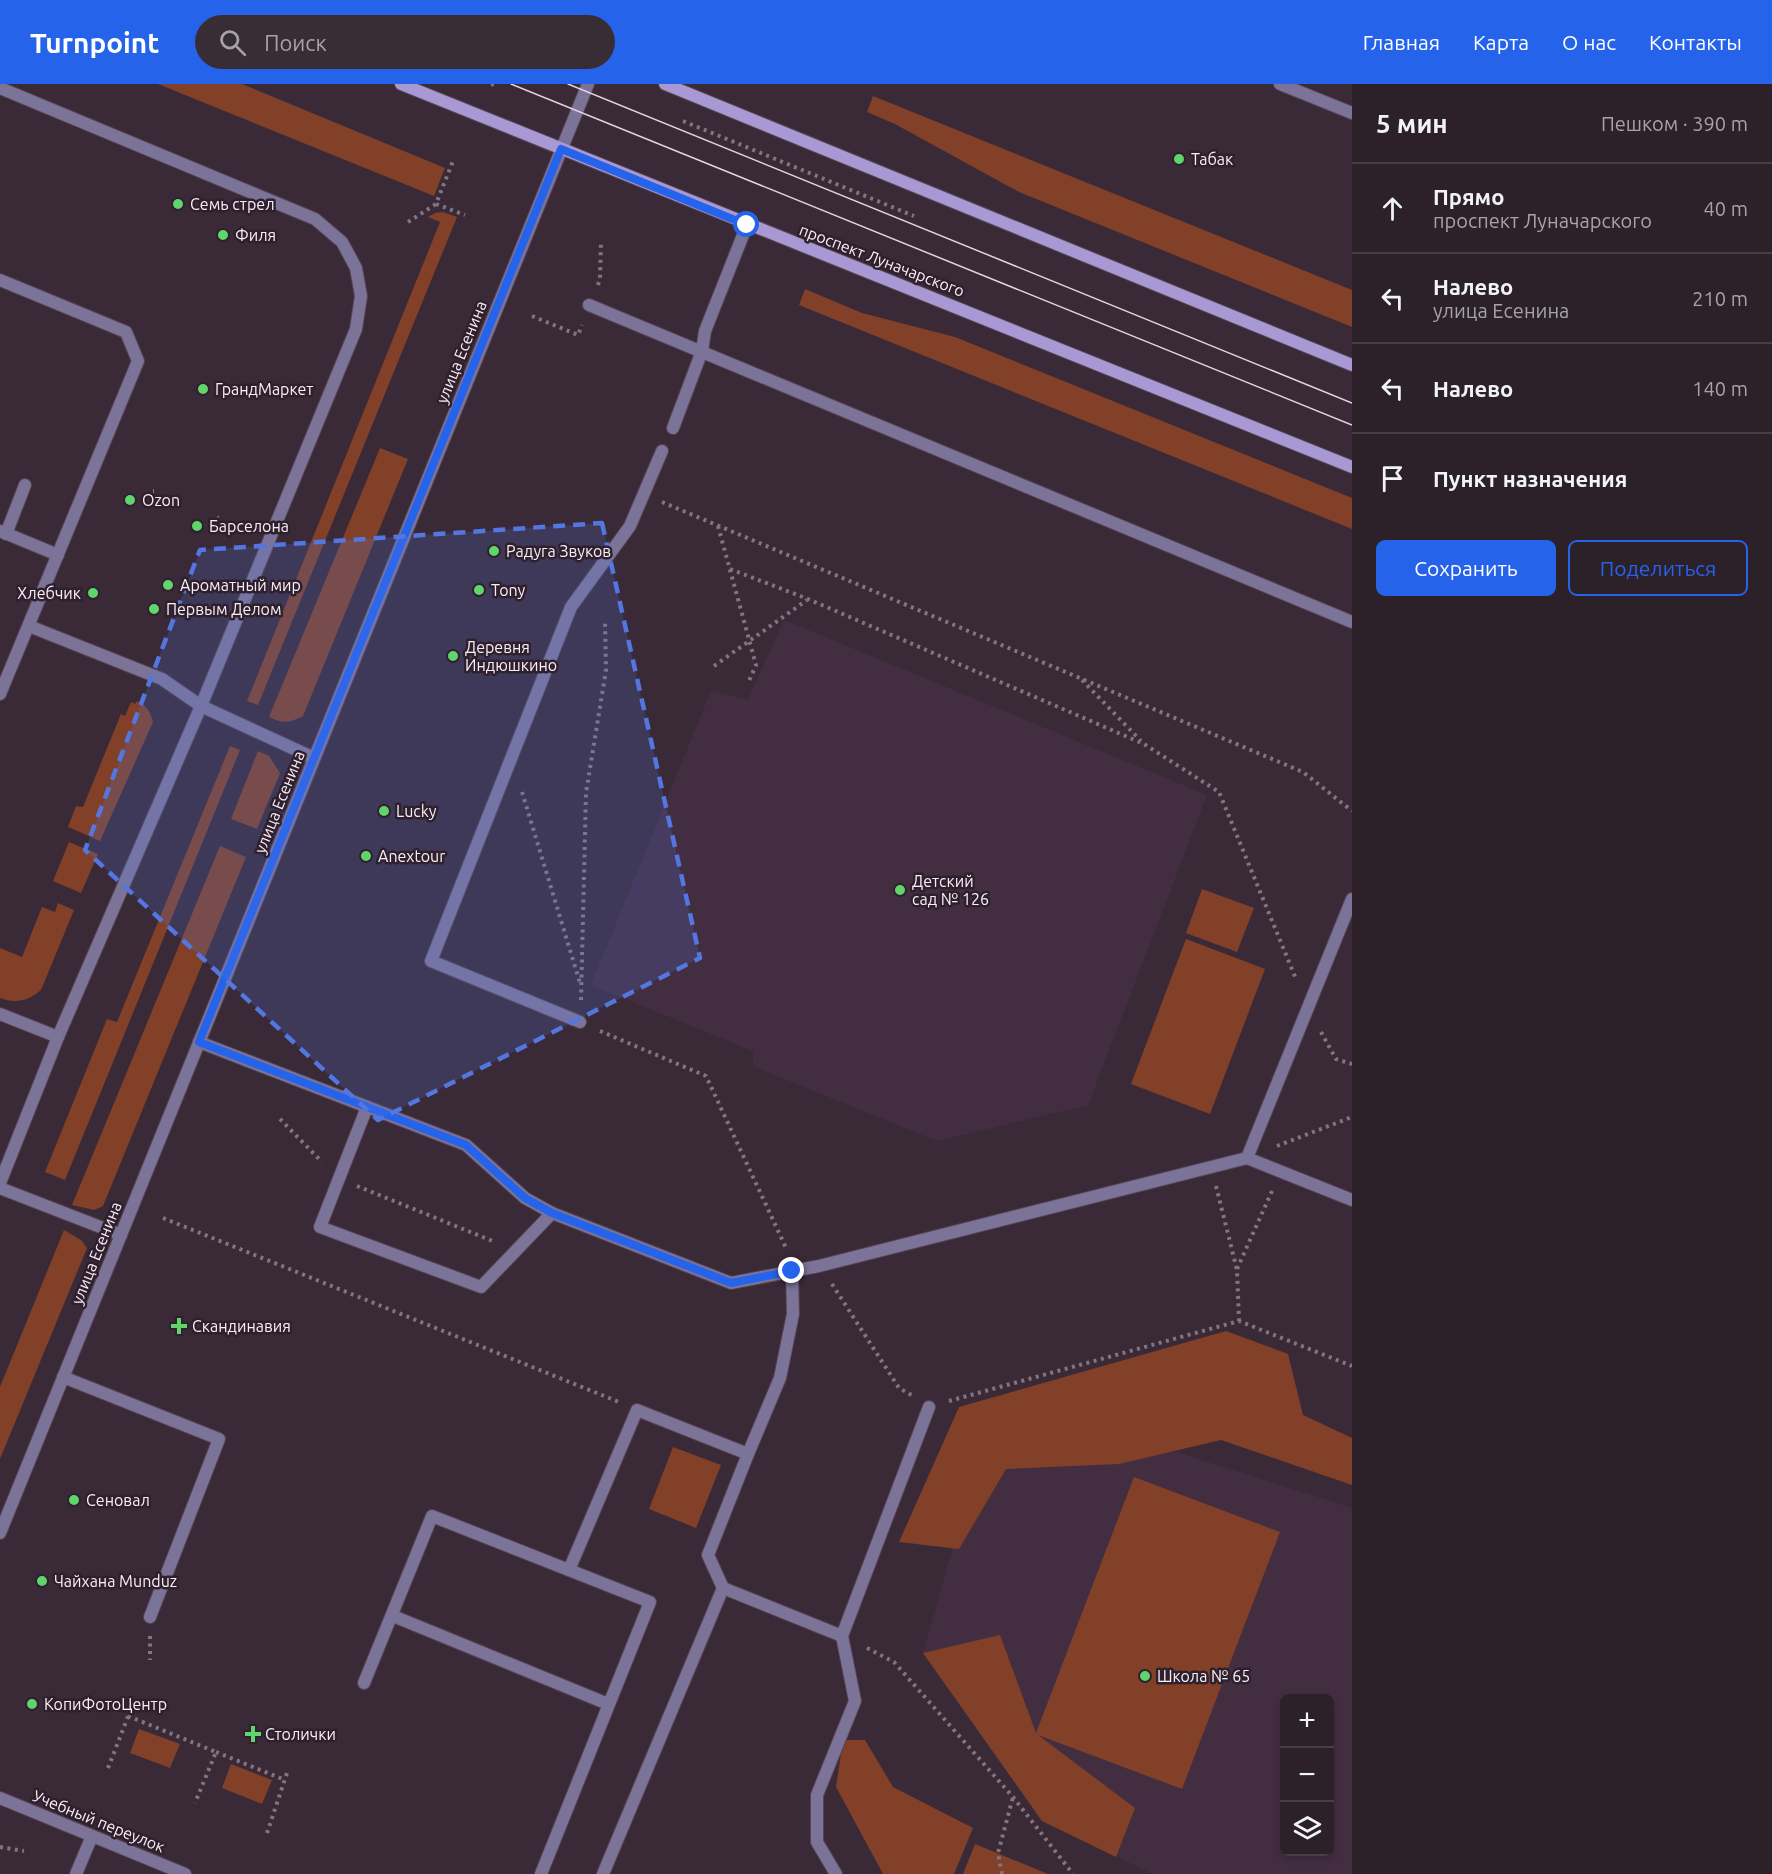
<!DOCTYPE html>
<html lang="ru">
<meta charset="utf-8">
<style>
:root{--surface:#2c2029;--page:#382d35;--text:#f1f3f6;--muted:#a6a3a8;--line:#483e46;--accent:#2563eb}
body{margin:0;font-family:Ubuntu,sans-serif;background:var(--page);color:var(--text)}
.controls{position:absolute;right:18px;bottom:18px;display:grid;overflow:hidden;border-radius:9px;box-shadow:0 3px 9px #0003}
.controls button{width:54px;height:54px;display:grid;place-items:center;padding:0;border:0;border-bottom:2px solid var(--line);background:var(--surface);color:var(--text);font:30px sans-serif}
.stop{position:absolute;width:18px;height:18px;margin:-14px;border:4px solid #2563eb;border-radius:50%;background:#fff}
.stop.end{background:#2563eb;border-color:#fff;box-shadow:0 2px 6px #0008}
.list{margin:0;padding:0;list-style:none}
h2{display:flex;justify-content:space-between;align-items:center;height:78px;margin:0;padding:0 24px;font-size:26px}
h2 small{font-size:20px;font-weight:400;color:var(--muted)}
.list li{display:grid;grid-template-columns:39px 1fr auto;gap:18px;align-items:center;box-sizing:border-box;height:90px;padding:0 24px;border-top:2px solid var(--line)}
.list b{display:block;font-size:22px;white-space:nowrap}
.list p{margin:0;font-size:20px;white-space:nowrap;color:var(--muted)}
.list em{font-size:20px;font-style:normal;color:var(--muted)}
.actions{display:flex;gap:12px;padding:18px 24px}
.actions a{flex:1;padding:14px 0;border:2px solid var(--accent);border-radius:9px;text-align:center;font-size:21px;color:var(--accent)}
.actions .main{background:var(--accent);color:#fff}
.icon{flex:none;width:33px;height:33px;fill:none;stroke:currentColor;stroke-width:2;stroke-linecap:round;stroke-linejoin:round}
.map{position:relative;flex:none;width:1352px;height:1790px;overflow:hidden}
header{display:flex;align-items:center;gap:36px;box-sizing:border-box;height:84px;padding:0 30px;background:var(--accent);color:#fff}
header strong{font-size:28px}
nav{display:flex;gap:33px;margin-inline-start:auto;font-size:21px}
.search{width:420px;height:54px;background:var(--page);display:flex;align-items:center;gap:15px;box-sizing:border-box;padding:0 21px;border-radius:33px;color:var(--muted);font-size:22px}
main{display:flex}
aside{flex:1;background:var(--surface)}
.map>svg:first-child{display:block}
.built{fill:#432e41;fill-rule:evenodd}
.green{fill:#814027}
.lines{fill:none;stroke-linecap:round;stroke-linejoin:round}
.service-casing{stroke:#554552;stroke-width:14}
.minor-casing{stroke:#554552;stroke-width:14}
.tertiary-casing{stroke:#554552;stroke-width:14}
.secondary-casing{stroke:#554552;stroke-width:14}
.path{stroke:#837580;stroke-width:4;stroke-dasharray:3 4.5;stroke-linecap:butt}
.service{stroke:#7c7398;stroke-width:12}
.minor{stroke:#7c7398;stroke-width:12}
.tertiary{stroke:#7c7398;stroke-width:12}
.secondary{stroke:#a898d3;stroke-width:12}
.tram{stroke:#e1d5df;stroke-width:1.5}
.route{stroke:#2563eb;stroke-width:8}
.marked{fill:#5476e0;fill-opacity:0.2;stroke:#5476e0;stroke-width:4.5;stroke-dasharray:12 8;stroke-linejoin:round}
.poi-dot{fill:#60d56b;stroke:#2f202d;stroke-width:2}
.labels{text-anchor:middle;stroke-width:5;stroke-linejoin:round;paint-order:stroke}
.poi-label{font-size:16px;fill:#f9eef7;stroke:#2f202d;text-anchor:start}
.street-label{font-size:16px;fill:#f9eef7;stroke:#2f202d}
</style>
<header>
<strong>Turnpoint</strong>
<div class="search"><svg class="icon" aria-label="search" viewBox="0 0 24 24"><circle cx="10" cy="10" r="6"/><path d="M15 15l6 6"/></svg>Поиск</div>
<nav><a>Главная</a><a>Карта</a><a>О нас</a><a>Контакты</a></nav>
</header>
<main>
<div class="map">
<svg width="1352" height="1790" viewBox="0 0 1352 1790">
<rect width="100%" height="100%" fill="#3a2a37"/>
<g class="built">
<polygon points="784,536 1207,711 1088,1021 937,1057 753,982 753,967 591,901 711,607 748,616"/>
<path d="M1139,1356L1352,1424V1790H1153L1042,1737L923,1569L978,1375ZM1284,1614H1330V1768H1284Z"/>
</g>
<g class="green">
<polygon points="158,0 242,0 445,84 434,112"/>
<polygon points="873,12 1352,206 1352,243 1019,108 895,40 867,28"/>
<polygon points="443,128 457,133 258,621 247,617 440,138 428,133 435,129"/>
<polygon points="805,205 862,229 955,253 1352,414 1352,445 799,221"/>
<path d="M380,364L408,375L303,632C290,639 282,640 269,633Z"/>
<path d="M137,617C147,622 150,627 153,638L100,757L68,743L76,722L83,723L121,630L125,632L131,618L135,620Z"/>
<polygon points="230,662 240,666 65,1096 45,1088 107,935 117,938"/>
<polygon points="258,667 269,672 280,689 257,745 231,735"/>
<polygon points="69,758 98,770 81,809 53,797"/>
<polygon points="220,762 246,773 103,1122 94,1126 72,1121"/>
<polygon points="1202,805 1254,824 1237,868 1186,849"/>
<path d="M58,819L74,826L41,906C28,917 16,920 0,914V864L22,873L42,823L55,828Z"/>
<polygon points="1186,855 1265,885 1210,1030 1131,1000"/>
<polygon points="64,1146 81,1156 87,1164 0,1375 0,1303"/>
<polygon points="1226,1247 1288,1270 1303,1331 1352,1354 1352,1401 1221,1356 1119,1380 1006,1385 959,1465 899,1458 959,1323"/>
<polygon points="673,1363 721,1381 696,1444 649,1425"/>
<polygon points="1134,1393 1280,1448 1182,1705 1038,1651 1135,1724 1116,1773 1042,1737 923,1569 1000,1551 1036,1649"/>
<polygon points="139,1645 180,1660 170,1684 130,1669"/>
<polygon points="843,1656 865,1656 893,1703 973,1744 954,1790 883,1790 836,1703"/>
<polygon points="231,1680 272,1696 262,1720 222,1704"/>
<polygon points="975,1760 1048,1790 963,1790"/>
</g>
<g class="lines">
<defs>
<g id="service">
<polyline points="1280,0 1352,29"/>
<polyline points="0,4 315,135 342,158 356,184 361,212 356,245 201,622 58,953 0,1099"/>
<polyline points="0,196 126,248 138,277 0,610"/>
<polyline points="589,221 1352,538"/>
<polyline points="673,344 702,267 705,247 747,141"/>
<polyline points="0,447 58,471"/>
<polyline points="6,450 25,401"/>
<polyline points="29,542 162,595 201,622 314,674"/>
<polyline points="1352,815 1247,1074 1352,1116"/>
<polyline points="0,930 58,953"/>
<polyline points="580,938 431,877 571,523 630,442 662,367"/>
<polyline points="199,958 466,1061 525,1114 552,1129 731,1199 819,1182 1247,1074"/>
<polyline points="367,1023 320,1143 481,1203 552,1129"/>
<polyline points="0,1104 121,1151"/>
<polyline points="63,1293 219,1355 150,1533"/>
<polyline points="569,1486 637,1326 748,1370"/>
<polyline points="723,1504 708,1471 748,1370 780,1294 793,1230 792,1187"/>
<polyline points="393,1532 608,1620"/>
<polyline points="364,1599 432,1432 650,1518 541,1790"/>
<polyline points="76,1790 92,1752"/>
<polyline points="603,1790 723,1504 842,1552"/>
<polyline points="836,1790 817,1758 817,1711 855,1617 842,1552 929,1323"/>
</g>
<polyline id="minor" points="0,1714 185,1790"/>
<polyline id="tertiary" points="0,1449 588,0"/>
<g id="secondary">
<polyline points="401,0 1352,383"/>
<polyline points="665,0 1352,281"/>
</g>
</defs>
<use href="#service" class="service-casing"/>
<use href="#minor" class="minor-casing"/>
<use href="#tertiary" class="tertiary-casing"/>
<use href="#secondary" class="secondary-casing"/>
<g class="path">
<polyline points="491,0 495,1"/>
<polyline points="683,37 914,132"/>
<polyline points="436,120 465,131"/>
<polyline points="408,138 436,120 453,77"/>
<polyline points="598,201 600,194 601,157"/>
<polyline points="532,232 578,251 582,241"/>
<polyline points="153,407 154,407"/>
<polyline points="662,418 1303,688 1352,727"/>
<polyline points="217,433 218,434"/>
<polyline points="718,442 756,581 749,597"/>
<polyline points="730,485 808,515 1144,660 1219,708 1296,895"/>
<polyline points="714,582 807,516"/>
<polyline points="1082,596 1141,657"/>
<polyline points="522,708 580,899"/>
<polyline points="581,916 586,709 606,586 605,537"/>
<polyline points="600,947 706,992 787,1166"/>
<polyline points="1321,948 1336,975 1352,980"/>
<polyline points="280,1035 322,1078"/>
<polyline points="1277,1062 1352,1033"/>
<polyline points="357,1102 495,1158"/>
<polyline points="1216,1102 1237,1186 1239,1237"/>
<polyline points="163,1134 619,1318"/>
<polyline points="1237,1185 1272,1107"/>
<polyline points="832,1200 899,1304 913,1312"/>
<polyline points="949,1317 1239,1237 1352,1282"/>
<polyline points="150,1552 150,1576"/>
<polyline points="867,1564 894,1578 1013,1713 1073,1790"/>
<polyline points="128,1632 216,1668 195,1719"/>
<polyline points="216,1668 285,1696"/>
<polyline points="108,1684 131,1625"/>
<polyline points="267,1749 288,1686"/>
<polyline points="0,1763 24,1767"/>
<polyline points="1002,1790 998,1769 1013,1713"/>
</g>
<use href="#service" class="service"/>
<use href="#minor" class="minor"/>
<use href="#tertiary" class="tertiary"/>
<use href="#secondary" class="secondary"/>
<g class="tram">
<polyline points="511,0 1352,341"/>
<polyline points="568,0 1352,319"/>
</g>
</g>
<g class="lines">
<polyline class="route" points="747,141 561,65 199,958 466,1061 525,1114 552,1129 731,1199 792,1187"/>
</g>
<path class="marked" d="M602,439L700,874L378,1036L85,766L200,466Z"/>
<g class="poi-dot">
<circle cx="1179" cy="75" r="6"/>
<circle cx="178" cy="120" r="6"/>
<circle cx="223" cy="151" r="6"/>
<circle cx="203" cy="305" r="6"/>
<circle cx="130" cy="416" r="6"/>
<circle cx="197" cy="442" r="6"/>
<circle cx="494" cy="467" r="6"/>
<circle cx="168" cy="501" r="6"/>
<circle cx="479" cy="506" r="6"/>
<circle cx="93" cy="509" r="6"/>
<circle cx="154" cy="525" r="6"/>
<circle cx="453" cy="572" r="6"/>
<circle cx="384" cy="727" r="6"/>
<circle cx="366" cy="772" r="6"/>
<circle cx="900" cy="806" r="6"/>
<path d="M176 1233h6v6h6v6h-6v6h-6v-6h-6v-6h6z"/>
<circle cx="74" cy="1416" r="6"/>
<circle cx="42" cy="1497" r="6"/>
<circle cx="1145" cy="1592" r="6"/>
<circle cx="32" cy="1620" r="6"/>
<path d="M250 1641h6v6h6v6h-6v6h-6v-6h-6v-6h6z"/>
</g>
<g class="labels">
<g class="poi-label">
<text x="1191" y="81">Табак</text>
<text x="190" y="126">Семь стрел</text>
<text x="235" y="157">Филя</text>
<text x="215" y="311">ГрандМаркет</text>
<text x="142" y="422">Ozon</text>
<text x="209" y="448">Барселона</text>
<text x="506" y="473">Радуга Звуков</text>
<text x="180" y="507">Ароматный мир</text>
<text x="491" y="512">Tony</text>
<text x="81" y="515" text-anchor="end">Хлебчик</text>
<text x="166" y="531">Первым Делом</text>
<text x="465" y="569">Деревня<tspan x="465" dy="18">Индюшкино</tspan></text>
<text x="396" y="733">Lucky</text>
<text x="378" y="778">Anextour</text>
<text x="912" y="803">Детский<tspan x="912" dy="18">сад № 126</tspan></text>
<text x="192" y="1248">Скандинавия</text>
<text x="86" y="1422">Сеновал</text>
<text x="54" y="1503">Чайхана Munduz</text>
<text x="1157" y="1598">Школа № 65</text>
<text x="44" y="1626">КопиФотоЦентр</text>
<text x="265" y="1656">Столички</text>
</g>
<g class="street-label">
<text transform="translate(882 176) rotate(21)" y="6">проспект Луначарского</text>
<text transform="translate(461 268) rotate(-68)" y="6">улица Есенина</text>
<text transform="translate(279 718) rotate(-68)" y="6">улица Есенина</text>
<text transform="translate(96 1169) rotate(-68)" y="6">улица Есенина</text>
<text transform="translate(99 1737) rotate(22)" y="6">Учебный переулок</text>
</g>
</g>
</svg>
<div class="controls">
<button>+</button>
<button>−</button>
<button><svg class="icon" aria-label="layers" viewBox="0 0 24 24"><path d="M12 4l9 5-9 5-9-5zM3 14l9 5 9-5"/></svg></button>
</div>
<div class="stop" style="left:747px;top:141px"></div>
<div class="stop end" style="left:792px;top:1187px"></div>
</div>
<aside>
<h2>5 мин<small>Пешком · 390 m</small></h2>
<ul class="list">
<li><svg class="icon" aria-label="ahead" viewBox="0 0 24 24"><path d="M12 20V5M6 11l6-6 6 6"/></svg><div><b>Прямо</b><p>проспект Луначарского</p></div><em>40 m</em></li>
<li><svg class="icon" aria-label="left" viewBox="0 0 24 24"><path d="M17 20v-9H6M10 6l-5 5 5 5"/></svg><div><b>Налево</b><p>улица Есенина</p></div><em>210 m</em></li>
<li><svg class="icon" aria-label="left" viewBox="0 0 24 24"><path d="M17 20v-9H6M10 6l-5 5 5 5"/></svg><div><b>Налево</b></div><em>140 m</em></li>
<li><svg class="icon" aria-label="arrive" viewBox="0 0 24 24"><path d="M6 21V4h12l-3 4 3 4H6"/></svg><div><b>Пункт назначения</b></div></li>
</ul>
<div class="actions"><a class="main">Сохранить</a><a>Поделиться</a></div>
</aside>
</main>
